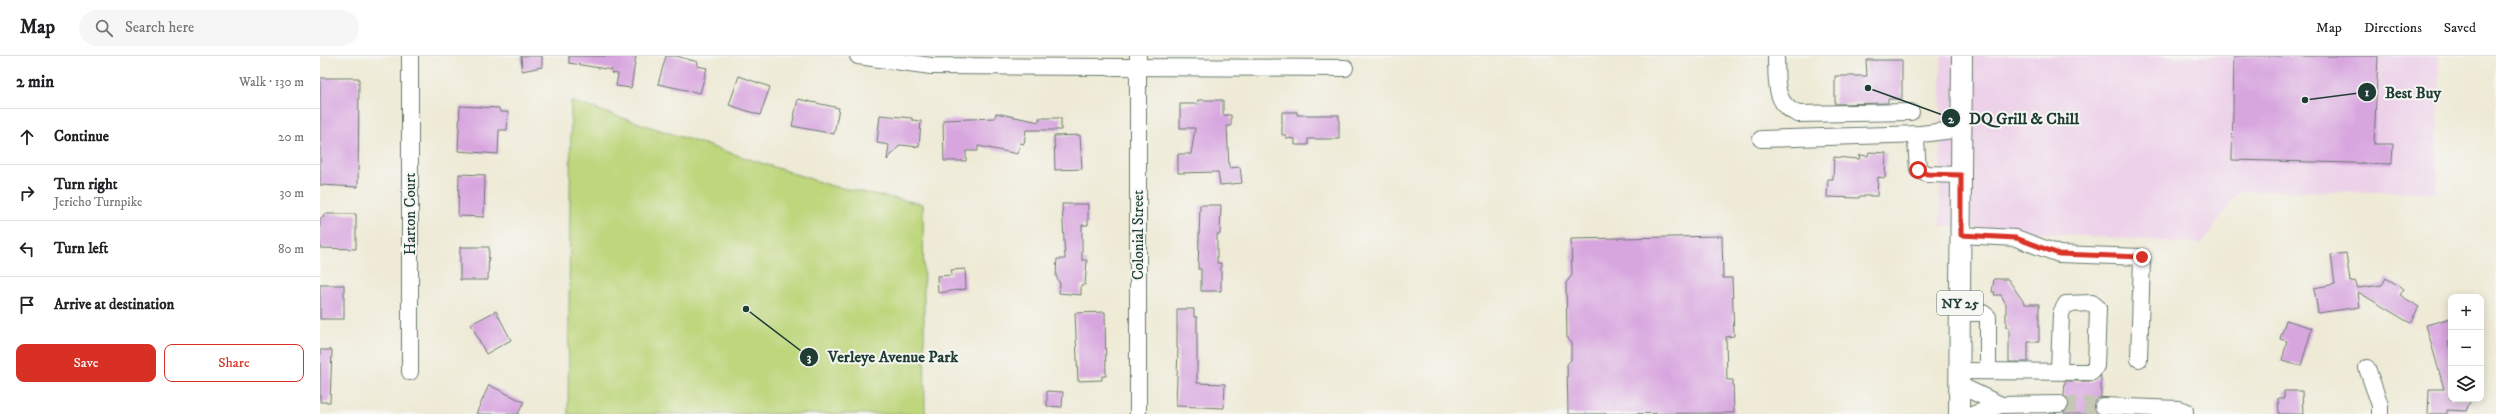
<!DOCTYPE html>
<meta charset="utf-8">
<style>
:root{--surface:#fff;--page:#f6f6f6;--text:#202124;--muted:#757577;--line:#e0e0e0;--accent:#d93025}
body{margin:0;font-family:"IM FELL DW Pica",serif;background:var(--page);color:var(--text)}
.controls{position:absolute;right:12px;bottom:12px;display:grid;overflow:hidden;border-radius:8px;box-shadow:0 2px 10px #0003}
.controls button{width:36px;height:36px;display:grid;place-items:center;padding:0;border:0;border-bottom:1px solid var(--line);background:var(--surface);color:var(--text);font:20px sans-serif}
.stop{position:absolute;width:12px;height:12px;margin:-9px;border:3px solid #d93025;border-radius:50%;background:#fff}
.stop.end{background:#d93025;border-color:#fff;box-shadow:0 1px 4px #0008}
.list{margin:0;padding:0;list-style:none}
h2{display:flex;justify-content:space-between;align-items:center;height:52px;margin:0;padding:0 16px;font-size:17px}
h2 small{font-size:13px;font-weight:400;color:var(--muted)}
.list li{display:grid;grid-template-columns:26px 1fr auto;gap:12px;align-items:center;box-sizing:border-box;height:56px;padding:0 16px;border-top:1px solid var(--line)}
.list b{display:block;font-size:15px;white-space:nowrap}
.list p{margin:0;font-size:13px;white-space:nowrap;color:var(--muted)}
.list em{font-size:13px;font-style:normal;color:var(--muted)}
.actions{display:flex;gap:8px;padding:12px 16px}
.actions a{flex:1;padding:9px 0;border:1px solid var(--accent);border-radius:8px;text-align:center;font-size:14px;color:var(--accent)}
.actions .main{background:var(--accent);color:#fff}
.icon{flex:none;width:22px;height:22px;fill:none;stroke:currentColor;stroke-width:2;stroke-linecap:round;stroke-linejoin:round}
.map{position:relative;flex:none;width:2176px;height:358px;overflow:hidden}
header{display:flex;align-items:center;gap:24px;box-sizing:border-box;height:56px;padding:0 20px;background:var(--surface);border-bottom:1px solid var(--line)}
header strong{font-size:19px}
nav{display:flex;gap:22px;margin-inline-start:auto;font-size:14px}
.search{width:280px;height:36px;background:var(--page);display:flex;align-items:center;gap:10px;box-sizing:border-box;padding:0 14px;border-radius:22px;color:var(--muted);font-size:15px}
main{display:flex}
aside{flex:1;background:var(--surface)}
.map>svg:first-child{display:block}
.built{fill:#edd1e9}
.green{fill:#bed67b;stroke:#6e8a58}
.building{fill:#d8a6df}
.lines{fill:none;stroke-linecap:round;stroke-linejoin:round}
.minor-tunnel{stroke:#c5c7b5;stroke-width:16;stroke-dasharray:16 8;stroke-linecap:butt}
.minor-casing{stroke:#677a6c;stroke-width:18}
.major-casing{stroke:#677a6c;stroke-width:22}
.minor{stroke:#fff;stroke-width:16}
.major{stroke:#fff;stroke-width:20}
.route{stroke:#d93025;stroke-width:5}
.labels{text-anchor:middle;stroke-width:4;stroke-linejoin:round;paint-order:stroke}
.shield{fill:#f6f6f2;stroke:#60746d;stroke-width:1}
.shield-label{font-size:14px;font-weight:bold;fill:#1f3d34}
.street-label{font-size:15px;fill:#1f3d34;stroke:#f6f6f2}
.leader{fill:none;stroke:#1f3d34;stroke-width:1.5}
.callout-dot{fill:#1f3d34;stroke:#f6f6f2;stroke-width:1.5}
.mark-label{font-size:12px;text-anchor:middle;font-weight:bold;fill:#fff}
.callout-label{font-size:16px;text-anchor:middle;font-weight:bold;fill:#1f3d34;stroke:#f6f6f2;stroke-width:4;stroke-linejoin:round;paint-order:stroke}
</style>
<header>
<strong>Map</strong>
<div class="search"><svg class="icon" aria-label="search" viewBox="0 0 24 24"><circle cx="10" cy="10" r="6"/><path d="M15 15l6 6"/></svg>Search here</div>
<nav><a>Map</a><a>Directions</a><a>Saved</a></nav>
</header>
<main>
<aside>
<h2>2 min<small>Walk · 130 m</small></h2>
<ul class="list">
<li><svg class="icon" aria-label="ahead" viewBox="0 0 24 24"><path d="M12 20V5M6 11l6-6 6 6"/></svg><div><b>Continue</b></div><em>20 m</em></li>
<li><svg class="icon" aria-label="right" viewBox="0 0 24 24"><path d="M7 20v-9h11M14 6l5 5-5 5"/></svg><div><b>Turn right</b><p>Jericho Turnpike</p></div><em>30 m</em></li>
<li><svg class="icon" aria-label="left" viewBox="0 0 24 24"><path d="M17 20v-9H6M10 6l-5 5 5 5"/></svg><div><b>Turn left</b></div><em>80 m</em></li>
<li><svg class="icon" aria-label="arrive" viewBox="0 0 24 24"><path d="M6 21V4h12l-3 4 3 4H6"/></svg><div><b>Arrive at destination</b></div></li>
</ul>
<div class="actions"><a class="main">Save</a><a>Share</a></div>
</aside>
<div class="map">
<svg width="2176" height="358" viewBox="0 0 2176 358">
<rect width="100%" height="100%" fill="#f6f6f2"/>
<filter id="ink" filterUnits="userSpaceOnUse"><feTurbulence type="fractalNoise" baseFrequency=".025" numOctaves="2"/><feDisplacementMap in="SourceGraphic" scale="8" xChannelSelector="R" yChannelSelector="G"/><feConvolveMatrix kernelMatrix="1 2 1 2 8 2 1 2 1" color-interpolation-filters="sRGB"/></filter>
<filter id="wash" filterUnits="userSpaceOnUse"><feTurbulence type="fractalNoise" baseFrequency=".012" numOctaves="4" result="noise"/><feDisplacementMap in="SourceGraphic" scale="16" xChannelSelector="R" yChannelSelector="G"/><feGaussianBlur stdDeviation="0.9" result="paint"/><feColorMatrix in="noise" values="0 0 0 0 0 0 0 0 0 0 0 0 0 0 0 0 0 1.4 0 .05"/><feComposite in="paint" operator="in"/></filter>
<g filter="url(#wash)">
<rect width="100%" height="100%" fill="#eeead5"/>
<polygon class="built" points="1621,0 2119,0 2117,136 1919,135 1882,188 1620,170"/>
<polygon class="green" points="251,45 512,130 603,148 605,358 248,358"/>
<g id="blocks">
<g class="building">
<polygon points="201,0 222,0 222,11 202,15"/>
<polygon points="249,0 316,0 311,32 296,30 298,18 291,17 292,14 249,7"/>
<polygon points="346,0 356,0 378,6 377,10 387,12 380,37 338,28"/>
<polygon points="1914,0 2058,0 2054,88 2073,88 2072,108 1912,104"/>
<polygon points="1546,4 1582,4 1582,43 1568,43 1568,47 1515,48 1515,20 1547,20"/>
<polygon points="419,20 450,31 440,59 409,49"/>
<polygon points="0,22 39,22 38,131 0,129"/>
<polygon points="478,43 519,52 514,78 472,70"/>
<polygon points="878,44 903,44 903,59 911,59 911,70 907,70 909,112 920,111 922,127 900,129 898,116 858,117 858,98 871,98 875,72 860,72 860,48 877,48"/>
<polygon points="140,50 179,52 180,56 188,56 187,74 179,74 178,98 138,95"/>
<polygon points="962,56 977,56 977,59 1019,59 1019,83 988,83 988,89 975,89 975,83 966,82 966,79 962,79"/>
<polygon points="676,57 719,66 719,62 741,62 741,74 706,74 704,88 700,87 698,98 658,90 658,95 646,95 646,105 624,105 623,64 675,62"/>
<polygon points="560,59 592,62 592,64 601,65 599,91 580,89 567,104 569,89 557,87"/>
<polygon points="760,79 762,113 735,114 734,80"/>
<polygon points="1549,96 1566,97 1565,122 1558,121 1557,140 1540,140 1539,142 1507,141 1508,123 1513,123 1514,101 1539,103 1540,99 1548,100"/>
<polygon points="139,118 165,119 164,161 138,160"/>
<polygon points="742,148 768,148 768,169 762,169 762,204 767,204 765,229 761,229 761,239 739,237 740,228 736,220 737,203 745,203"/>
<polygon points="880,149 901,149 900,178 897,178 897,207 901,207 901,235 881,235 881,213 878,213"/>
<polygon points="4,158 36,158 36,193 0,192 0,162 3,162"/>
<polygon points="1402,180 1403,222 1412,222 1414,280 1406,281 1407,324 1413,324 1414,357 1248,358 1247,308 1251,304 1251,287 1247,283 1246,227 1252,219 1251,183"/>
<polygon points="140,191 169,191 168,224 140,224"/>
<polygon points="2026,197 2030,226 2035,225 2038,232 2062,229 2066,222 2084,233 2080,239 2099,251 2090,267 2038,236 2040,251 1998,257 1994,232 2015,228 2011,199"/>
<polygon points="645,213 646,233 618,237 617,220 632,219 631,214"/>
<polygon points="1674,223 1688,223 1705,248 1719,248 1719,286 1708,286 1708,306 1689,306 1689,271 1686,271 1686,248 1681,239 1674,239 1675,236 1672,236"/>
<rect x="0" y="229" width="24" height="34"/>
<polygon points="857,253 874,253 874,261 877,261 877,327 905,328 904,352 856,350 858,292 857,292"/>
<polygon points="176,255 191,284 166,298 151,268"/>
<polygon points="785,256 786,320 782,320 782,324 758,325 755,257"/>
<polygon points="2131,262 2131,285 2128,286 2131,296 2131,343 2151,343 2146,355 2127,354 2127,358 2108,358 2109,333 2124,333 2106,269"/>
<polygon points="1966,264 1992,272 1981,310 1962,305 1967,285 1960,283"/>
<polygon points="0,294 12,294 10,346 0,346"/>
<polygon points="1781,320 1781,341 1775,345 1774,349 1778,358 1744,358 1749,348 1744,340 1745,325 1772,325"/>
<polygon points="169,329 204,346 198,358 156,358"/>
<polygon points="727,335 743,336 742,351 727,350"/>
<polygon points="1964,335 1982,335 1983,358 1959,358 1958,342 1964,342"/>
</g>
</g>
</g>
<g filter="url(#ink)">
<use href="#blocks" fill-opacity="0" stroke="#677a6c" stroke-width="1"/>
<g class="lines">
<polyline class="minor-tunnel" points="1740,348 1783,350"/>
<defs>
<g id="minor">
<polyline points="538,0 611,10 1025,12"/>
<path d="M1456,0C1457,24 1453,48 1478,58L1591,56"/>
<polyline points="1601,78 1596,85 1598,114 1607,118 1641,119"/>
<polyline points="1441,83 1601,78 1641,73"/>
<polyline points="1641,179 1696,182 1739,198 1822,201 1819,303"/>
<polyline points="1640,257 1663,257 1668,261 1668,315"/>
<polyline points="2047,312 2060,349 2060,358"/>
<polyline points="1639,315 1772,316 1776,310 1778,252 1772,247 1746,248 1741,257 1739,315"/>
<polyline points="90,316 90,0"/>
<polyline points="1639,329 1681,349"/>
<polyline points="1783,350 1858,353 1865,355 1865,358"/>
<polyline points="818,358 818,0"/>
<polyline points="1654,358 1681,349 1740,348"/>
</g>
<polyline id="major" points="1639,358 1642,0"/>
</defs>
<use href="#minor" class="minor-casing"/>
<use href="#major" class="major-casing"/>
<use href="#minor" class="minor"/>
<use href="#major" class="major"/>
</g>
</g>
<g class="lines" filter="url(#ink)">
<polyline class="route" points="1598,114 1607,118 1641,119 1641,179 1696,182 1739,198 1822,201"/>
</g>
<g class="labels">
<rect class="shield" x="1617" y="235" width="46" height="24" rx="3"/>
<g class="shield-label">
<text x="1640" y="252">NY 25</text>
</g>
<g class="street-label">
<text transform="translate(90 158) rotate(-90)" y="5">Harton Court</text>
<text transform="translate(818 179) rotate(-90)" y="5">Colonial Street</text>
</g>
</g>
<path class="leader" d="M1985 44L2047 36M1548 32L1631 62M426 253L489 301"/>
<g class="callout-dot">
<circle cx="1985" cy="44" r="4"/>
<circle cx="1548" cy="32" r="4"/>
<circle cx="426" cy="253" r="4"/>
<circle cx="2047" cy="36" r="10"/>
<circle cx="1631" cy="62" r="10"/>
<circle cx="489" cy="301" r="10"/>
</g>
<g class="mark-label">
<text x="2047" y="40">1</text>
<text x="1631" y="67">2</text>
<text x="489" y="305">3</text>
</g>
<g class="callout-label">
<text x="2093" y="42">Best Buy</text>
<text x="1704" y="68">DQ Grill &amp; Chill</text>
<text x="573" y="306">Verleye Avenue Park</text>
</g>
</svg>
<div class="controls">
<button>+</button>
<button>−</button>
<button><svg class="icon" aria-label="layers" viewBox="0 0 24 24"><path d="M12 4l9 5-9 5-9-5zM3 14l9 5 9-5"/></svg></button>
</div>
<div class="stop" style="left:1598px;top:114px"></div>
<div class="stop end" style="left:1822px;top:201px"></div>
</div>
</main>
